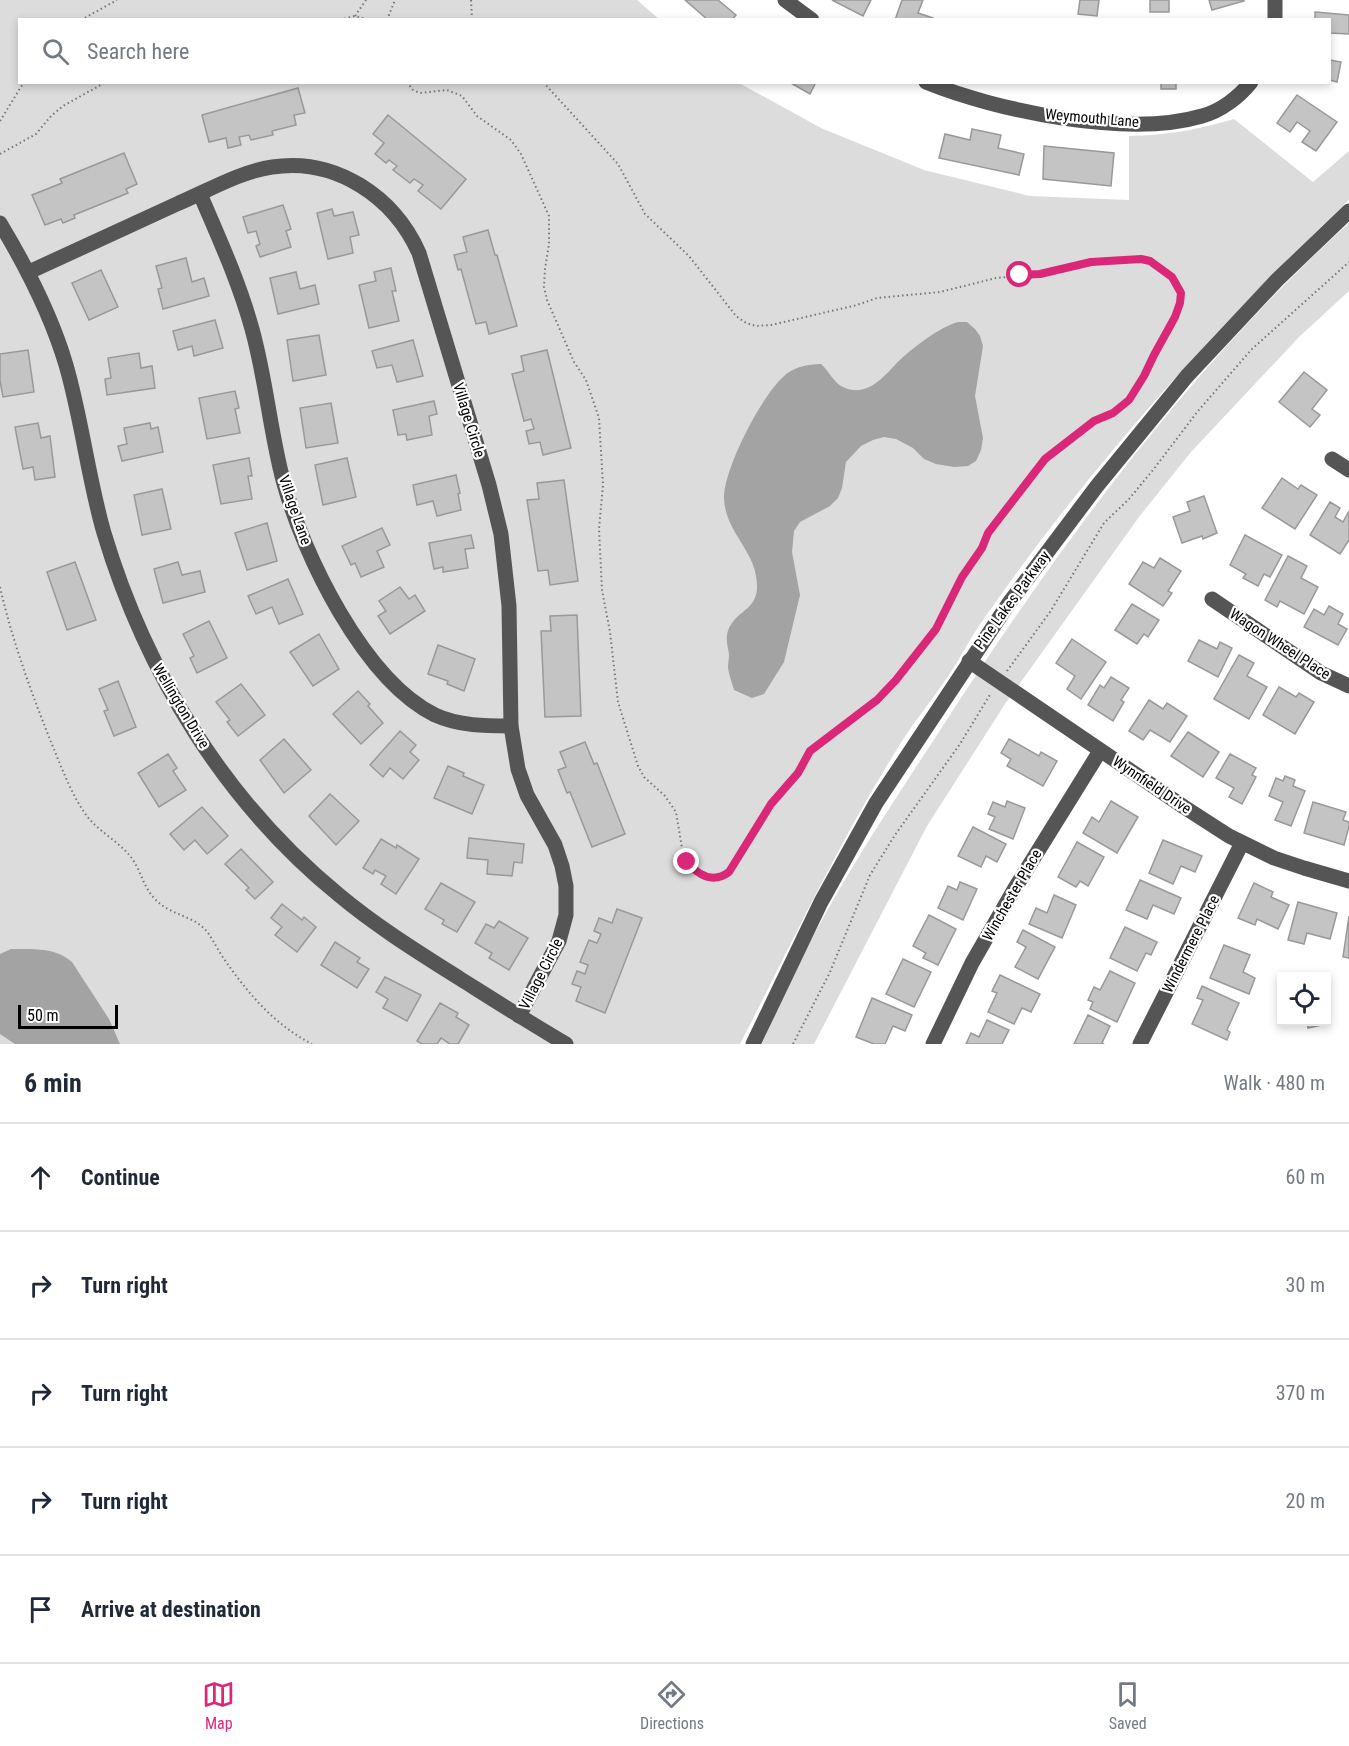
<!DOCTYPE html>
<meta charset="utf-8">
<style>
:root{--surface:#fff;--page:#f6f6f7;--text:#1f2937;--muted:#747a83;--line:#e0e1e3;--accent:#db2777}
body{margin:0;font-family:"Roboto Condensed",sans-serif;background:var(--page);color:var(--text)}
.controls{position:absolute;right:18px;bottom:18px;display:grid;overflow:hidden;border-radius:0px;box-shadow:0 3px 9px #0003}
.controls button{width:54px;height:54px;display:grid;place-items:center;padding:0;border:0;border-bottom:2px solid var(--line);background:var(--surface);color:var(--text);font:30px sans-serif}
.scale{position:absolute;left:18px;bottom:15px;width:100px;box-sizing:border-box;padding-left:6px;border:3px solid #000;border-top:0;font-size:16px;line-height:21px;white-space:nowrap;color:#000;-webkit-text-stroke:4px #fff;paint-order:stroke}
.stop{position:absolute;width:18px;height:18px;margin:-14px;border:4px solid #db2777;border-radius:50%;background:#fff}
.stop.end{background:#db2777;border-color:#fff;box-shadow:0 2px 6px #0008}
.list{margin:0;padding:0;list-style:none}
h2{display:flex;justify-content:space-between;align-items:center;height:78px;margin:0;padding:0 24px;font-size:26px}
h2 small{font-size:20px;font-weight:400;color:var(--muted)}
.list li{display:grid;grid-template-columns:39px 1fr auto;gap:18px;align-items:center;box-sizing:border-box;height:108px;padding:0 24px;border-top:2px solid var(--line)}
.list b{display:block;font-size:22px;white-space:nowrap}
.list em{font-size:20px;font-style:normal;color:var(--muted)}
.icon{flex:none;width:33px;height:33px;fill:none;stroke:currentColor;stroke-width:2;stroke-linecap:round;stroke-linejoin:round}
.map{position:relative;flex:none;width:1349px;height:1044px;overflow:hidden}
.search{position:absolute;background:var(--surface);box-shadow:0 3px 9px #0003;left:18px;right:18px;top:18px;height:66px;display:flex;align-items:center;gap:15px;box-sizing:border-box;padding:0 21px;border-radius:0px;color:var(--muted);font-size:22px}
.sheet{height:618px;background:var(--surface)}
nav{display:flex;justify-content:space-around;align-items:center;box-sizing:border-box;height:84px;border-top:2px solid var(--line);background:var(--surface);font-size:16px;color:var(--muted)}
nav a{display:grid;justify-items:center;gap:3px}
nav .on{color:var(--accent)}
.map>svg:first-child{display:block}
.green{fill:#dcdcdc}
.water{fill:#a3a3a3}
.building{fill:#c4c4c4;stroke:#999;stroke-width:1.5}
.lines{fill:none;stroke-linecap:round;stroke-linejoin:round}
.path{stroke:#777;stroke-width:2;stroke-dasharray:1.5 3;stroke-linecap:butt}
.minor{stroke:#555;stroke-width:15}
.route{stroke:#db2777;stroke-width:8}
.labels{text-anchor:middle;stroke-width:4.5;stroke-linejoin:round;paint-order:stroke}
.street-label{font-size:15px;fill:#000;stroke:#fff}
</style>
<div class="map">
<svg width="1349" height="1044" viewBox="0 0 1349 1044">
<rect width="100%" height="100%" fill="#fff"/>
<g class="green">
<path d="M0,0H637L659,19L20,20V82L739,83L821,128L924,170L1030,196L1129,200V136C1169,135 1196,130 1234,119L1313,182L1349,151V200C1214,328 1089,467 983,620C970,638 960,659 947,678C933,698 918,717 904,738C842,835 793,941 740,1044H0Z"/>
<path d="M1349,223V291L1299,337L1191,452L1139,517L1005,704L927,826L814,1044H762C779,1005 796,966 817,929C856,857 902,789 946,721C1062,542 1190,367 1349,223Z"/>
</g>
<g class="water">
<path d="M958,322H967L975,329L980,336L983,346L975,396L983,438L981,450L976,461L968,466L954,467L936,464L924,459L913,448L896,439L884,437L873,440L861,446L846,462L842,488L838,498L830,506L800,522L794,531L792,552L800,595L784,662L764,694L752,698L734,690C732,683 729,675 728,668C728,663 729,659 729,654C727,643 724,634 732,623C741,610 756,608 757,588C758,551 726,535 724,499C723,470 761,397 783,377C793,367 808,364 821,364C829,371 834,383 843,387C869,399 885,374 901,359C915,346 940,327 958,322Z"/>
<path d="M11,949C32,949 56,947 72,962L109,1019L120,1044H15L0,1034V954Z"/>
</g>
<g class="building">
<polygon points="685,0 718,0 736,15 732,20 708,20"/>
<polygon points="832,0 871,0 863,16"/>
<polygon points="902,0 923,0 918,13 933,18 932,20 895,20"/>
<polygon points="1080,0 1099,0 1097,16 1078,14"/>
<rect x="1150" y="0" width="19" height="12"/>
<polygon points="1209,0 1244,0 1244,1 1212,10"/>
<polygon points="1315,12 1349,15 1349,34 1330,33 1330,20 1315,20"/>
<polygon points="1330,60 1341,62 1337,82 1330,80"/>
<polygon points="789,82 816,82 810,94"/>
<rect x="1161" y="82" width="15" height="7"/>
<polygon points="298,88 305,113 294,115 296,125 272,131 273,135 251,140 249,135 239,137 241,145 228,148 226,138 209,142 202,115"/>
<polygon points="1297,95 1337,122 1316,151 1302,142 1310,131 1297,122 1290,132 1277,123"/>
<polygon points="388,115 466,179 441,209 418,191 423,185 414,179 410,183 393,170 397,166 389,160 386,163 375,154 384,143 373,134"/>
<polygon points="972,129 1001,135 998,148 1024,154 1019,175 939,158 945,134 970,140"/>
<polygon points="1044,146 1114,153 1111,186 1043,179"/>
<polygon points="124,153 137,184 126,189 128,193 74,215 75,218 63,223 61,219 45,225 32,195 62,183 60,179"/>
<polygon points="283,205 291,229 286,231 291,247 260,257 256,246 260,244 256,231 248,233 243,217"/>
<polygon points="332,209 334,216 353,212 359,235 350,237 353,253 328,259 317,213"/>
<polygon points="488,230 495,255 497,255 517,326 489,334 486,322 476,324 461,269 458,270 454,255 467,252 463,237"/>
<polygon points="186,258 192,282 204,278 209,296 163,309 158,289 162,288 156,266"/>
<polygon points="391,268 396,291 392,291 399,321 369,328 359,285 376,281 374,272"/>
<polygon points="101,270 118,307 89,320 72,283"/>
<polygon points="296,272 300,289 315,285 319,304 278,314 270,278"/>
<polygon points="215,320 223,348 194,356 192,346 178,350 173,331"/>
<polygon points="319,335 326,375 293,381 287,340"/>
<polygon points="413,340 423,376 397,382 392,365 377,368 372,351"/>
<polygon points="28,350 34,392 3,397 0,381 0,354"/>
<polygon points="547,350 571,448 543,455 540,442 529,444 526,431 534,429 531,419 524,421 512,374 524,371 521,356"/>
<polygon points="139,353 141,368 152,366 155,388 107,395 105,379 111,378 108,358"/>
<polygon points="1304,372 1327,390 1312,409 1320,415 1310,427 1279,402"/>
<polygon points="235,391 239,408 235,409 240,433 207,439 199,398"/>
<polygon points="434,401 437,414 429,416 432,435 407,440 406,434 398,435 393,410"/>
<polygon points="331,403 338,443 306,448 300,408"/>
<polygon points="38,423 41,438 50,436 55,477 35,480 33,467 23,469 15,427"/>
<polygon points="150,423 151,429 158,427 163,452 122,461 118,446 127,444 124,428"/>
<polygon points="249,458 252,476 248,476 252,499 221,504 213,465"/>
<polygon points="347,458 356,497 323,505 315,465"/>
<polygon points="456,475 460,493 458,494 461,510 437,516 433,501 417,505 413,485"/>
<polygon points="1282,478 1298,489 1301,485 1317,495 1295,529 1262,508"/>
<polygon points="564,480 578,581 550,585 548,570 538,571 527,500 539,499 537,483"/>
<polygon points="162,489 171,529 142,535 134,495"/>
<polygon points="1204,496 1217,533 1203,539 1202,536 1182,543 1173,517 1190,511 1187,502"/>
<polygon points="1330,502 1340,508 1335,517 1343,522 1349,511 1349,540 1340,554 1310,535"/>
<polygon points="267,523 277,561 247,570 235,533"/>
<polygon points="382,528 390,545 377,551 384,567 361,577 355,563 351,565 342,546"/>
<polygon points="471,535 474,548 465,549 468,568 443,572 443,567 434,569 429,543"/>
<polygon points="1245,535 1282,555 1270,577 1264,574 1258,586 1243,578 1246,574 1230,565"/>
<polygon points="1288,556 1307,566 1301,578 1318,587 1304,614 1280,601 1277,607 1265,600"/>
<polygon points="1160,558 1181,571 1168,591 1172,593 1163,606 1129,584 1143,562 1154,568"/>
<polygon points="75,562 96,620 67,630 47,572"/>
<polygon points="178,562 182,575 200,571 205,592 163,603 154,569"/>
<polygon points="288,579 303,614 279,624 272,607 256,614 248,596"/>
<polygon points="400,587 409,599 415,595 425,611 390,634 378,616 386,611 379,601"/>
<polygon points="1132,604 1159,620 1148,637 1144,634 1137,644 1115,630"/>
<polygon points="1329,606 1343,614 1338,624 1347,629 1338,645 1304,627 1314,609 1324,615"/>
<polygon points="577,615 581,716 545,717 541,631 551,631 550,616"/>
<polygon points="209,621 227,658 197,673 190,658 194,656 183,634"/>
<polygon points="319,634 339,669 313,686 290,652"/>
<polygon points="1072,639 1106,662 1081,699 1067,689 1075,676 1056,663"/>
<polygon points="1199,640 1217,649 1220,642 1232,648 1218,677 1188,661"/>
<polygon points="438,645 475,659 464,691 447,684 448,681 428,674"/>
<polygon points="1239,655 1254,663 1247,676 1267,687 1249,719 1214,699"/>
<polygon points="1111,677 1129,688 1121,700 1124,702 1113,721 1088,705 1100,685 1104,688"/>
<polygon points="118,681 136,727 114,736 104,711 108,710 99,689"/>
<polygon points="241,684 265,715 238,736 227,722 230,720 216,702"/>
<polygon points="1279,687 1296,697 1299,693 1314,702 1295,734 1263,715"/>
<polygon points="358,691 370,704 368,706 383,723 361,744 333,714"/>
<polygon points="1149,700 1163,709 1167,703 1187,716 1170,742 1150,730 1143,740 1129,731"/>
<polygon points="400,731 416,745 410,752 419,760 403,779 390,768 383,777 370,765"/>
<polygon points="1188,732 1219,752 1203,777 1171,756"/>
<polygon points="284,739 311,770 284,793 260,760"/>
<polygon points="1009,739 1039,756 1041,752 1057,761 1043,786 1007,766 1011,759 1001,753"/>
<polygon points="585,742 594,764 597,763 625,834 592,847 570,792 567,793 558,770 566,767 560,752"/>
<polygon points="168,754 177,768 173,771 186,790 159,807 138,773"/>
<polygon points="1230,754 1256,768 1252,775 1256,777 1242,804 1229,797 1234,788 1216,778"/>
<polygon points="448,766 464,773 463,776 484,785 472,814 434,798"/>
<polygon points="1285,776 1295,780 1293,786 1305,791 1291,826 1275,820 1283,802 1269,796 1276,778 1283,781"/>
<polygon points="330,794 359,821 336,845 309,816"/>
<polygon points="1007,801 1025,808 1013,839 989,829 995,817 988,814 993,802 1005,807"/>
<polygon points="1111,801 1138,817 1117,853 1083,833 1092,817 1099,822"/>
<polygon points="1313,802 1346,812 1343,820 1349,822 1349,827 1344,845 1304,833"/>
<polygon points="202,807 228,836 207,854 195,840 184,850 170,834"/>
<polygon points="973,827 1006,844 997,862 986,856 981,867 958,856"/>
<polygon points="469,838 524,844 522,863 514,862 512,876 487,874 488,860 467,858"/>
<polygon points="381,839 396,848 397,845 419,859 396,894 381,884 386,876 375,870 373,874 363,868"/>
<polygon points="1163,840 1202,856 1195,872 1181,866 1173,884 1149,873"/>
<polygon points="1077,842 1104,857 1088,886 1080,881 1076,887 1058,877"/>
<polygon points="241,849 273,882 255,899 246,890 249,888 225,864"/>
<polygon points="1140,880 1181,898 1174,914 1153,905 1147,919 1126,910"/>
<polygon points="960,882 977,889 963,920 938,908 948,886 957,890"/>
<polygon points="441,883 475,902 457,932 442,924 444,920 425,909"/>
<polygon points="1254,883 1273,892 1271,897 1289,905 1278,929 1257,919 1255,925 1238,918"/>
<polygon points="1054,895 1076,905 1062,938 1029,924 1036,908 1047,913"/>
<polygon points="1298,902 1337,913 1330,939 1307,933 1304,944 1288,940"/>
<polygon points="282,904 302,920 304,917 316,927 297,952 275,935 282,927 271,918"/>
<polygon points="617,909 642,918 605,1013 576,1001 581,987 572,984 577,971 585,974 588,965 580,962 589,940 597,943 601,934 594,931 599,918 612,923"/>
<polygon points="929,915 956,929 938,965 923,958 926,953 913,946"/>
<polygon points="1349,916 1349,958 1343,957"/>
<polygon points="499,921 528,938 509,970 489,958 492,953 475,943 486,924 494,928"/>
<polygon points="1125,927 1157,942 1151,955 1146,953 1137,971 1110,958"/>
<polygon points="1023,930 1055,947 1038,979 1015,967 1026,947 1017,942"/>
<polygon points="335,942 360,958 357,962 369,969 357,988 321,965"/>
<polygon points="1224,945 1250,955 1243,972 1255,978 1249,994 1210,978"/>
<polygon points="903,959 931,972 914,1007 886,994"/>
<polygon points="1110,971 1135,983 1117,1022 1090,1009 1093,1002 1088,1000 1094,987 1100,990"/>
<polygon points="1000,975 1040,994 1031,1012 1022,1008 1014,1024 988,1012 997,993 992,991"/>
<polygon points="385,977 421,995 407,1021 383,1008 388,999 376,992"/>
<polygon points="1202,986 1239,1003 1227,1030 1230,1032 1227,1040 1192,1024 1203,1000 1197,998"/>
<polygon points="872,998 912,1015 905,1031 893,1026 885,1044 874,1044 856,1037"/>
<polygon points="440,1003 458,1013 456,1017 469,1025 458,1044 450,1044 441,1038 437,1044 422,1044 417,1041"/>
<polygon points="1088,1015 1110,1026 1102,1043 1104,1044 1074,1044"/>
<polygon points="987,1020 1009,1030 1002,1044 966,1044 971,1033 979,1037"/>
<polygon points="1307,1022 1322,1022 1322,1025 1308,1028"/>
</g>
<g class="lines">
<g class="path">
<polyline points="471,0 472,20"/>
<polyline points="355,16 366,0"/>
<polyline points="81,20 117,0"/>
<polyline points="340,20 355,16 369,20"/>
<polyline points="387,20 395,0"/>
<polyline points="407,82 413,90 420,93 447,90 462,96 477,116 511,140 521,154 549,216 549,244 545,269 544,287 547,300 574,362 586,380 599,418 603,485 599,529 602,590 610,632 618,702 638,766 644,777 665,796 676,812 683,854 687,862 694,871 707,877 725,875 729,871 771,804 798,773 810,751 877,701 896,680 936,629 962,577 982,548 988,533 1045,459 1094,421 1113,413 1129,400 1144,377 1154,355 1175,317 1181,293 1172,277 1150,261 1141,259 1108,260 1079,265 1040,274 996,278 940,292 877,298 857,305 771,325 756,326 746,323 736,316 689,256 645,214 618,164 543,82"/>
<polyline points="0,121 24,82"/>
<polyline points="0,154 36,134 51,116 63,106 106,82"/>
<path d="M0,587C12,640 31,692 51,742C61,766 70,791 84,812C96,831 120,841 133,860C141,872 144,888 155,899C170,916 195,915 208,933C213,940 217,948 222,956C246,991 273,1024 312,1044"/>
<polyline points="1007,671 1050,612 1104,523 1129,499 1153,470 1198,411 1251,350 1349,262"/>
<polyline points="793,1044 830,972 870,875 895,835 960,744 991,693"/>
</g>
<g class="minor">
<polyline points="785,0 812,20"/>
<polyline points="1275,0 1275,20"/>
<path d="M926,82C997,111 1128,138 1202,116C1221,111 1239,97 1251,82"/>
<path d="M200,194C219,238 239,282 252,329C266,379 270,431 283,480C303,555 364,680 435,715C459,726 486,726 511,726"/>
<path d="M0,223C27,268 51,314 66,365C82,420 88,478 104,533C146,673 225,802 339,895C376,926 418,952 459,978C494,1000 530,1023 566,1044"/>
<path d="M29,272C79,249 129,226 179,203C207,191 242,171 272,167C336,157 394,197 419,253L489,485L501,534L509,606L511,726L518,769L527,795L555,845L562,866L566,886V915L559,941L519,1016"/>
<polyline points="1332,459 1349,470"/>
<polyline points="1212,599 1321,673 1349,686"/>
<polyline points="969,661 1184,807 1229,836 1274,858 1304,868 1349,881"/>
<polyline points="753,1044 821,902 876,803 1009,603 1097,486 1187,376 1277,280 1349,211"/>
<polyline points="933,1044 972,963 1015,888 1100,751"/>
<polyline points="1140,1044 1242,843"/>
</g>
</g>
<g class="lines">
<path class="route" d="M687,862C698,875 713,884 729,872L771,804L798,773L810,751L877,700L896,680L936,629L962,577L982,548L988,533L1045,459L1094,421L1113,413L1129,400L1144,376L1154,355L1175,317L1180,303L1181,293L1172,277L1150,261L1141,259L1091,262L1040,274L1020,275"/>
</g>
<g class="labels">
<g class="street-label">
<text transform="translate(1092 118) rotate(5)" y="5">Weymouth Lane</text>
<text transform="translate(469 420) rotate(73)" y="5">Village Circle</text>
<text transform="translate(295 510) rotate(71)" y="5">Village Lane</text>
<text transform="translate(1012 600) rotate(-54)" y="5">Pine Lakes Parkway</text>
<text transform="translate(1280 644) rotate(33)" y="5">Wagon Wheel Place</text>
<text transform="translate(181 706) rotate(59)" y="5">Wellington Drive</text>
<text transform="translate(1152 785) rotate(34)" y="5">Wynnfield Drive</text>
<text transform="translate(1012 895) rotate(-60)" y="5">Winchester Place</text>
<text transform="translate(1191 944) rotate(-63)" y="5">Windermere Place</text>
<text transform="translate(541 974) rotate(-63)" y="5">Village Circle</text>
</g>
</g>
</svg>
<div class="controls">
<button><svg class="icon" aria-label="locate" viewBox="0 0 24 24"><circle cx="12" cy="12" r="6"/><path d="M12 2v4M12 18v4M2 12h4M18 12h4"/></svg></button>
</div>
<div class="scale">50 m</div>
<div class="stop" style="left:1020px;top:275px"></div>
<div class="stop end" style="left:687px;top:862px"></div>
<div class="search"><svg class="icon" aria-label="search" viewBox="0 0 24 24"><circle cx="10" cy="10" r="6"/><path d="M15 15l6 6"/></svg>Search here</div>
</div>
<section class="sheet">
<h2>6 min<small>Walk · 480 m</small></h2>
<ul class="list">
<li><svg class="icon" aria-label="ahead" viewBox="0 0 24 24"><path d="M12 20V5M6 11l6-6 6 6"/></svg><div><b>Continue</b></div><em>60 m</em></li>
<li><svg class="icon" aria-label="right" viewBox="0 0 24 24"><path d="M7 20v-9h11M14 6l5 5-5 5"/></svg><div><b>Turn right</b></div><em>30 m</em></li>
<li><svg class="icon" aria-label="right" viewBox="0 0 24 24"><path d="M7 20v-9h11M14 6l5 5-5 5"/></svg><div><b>Turn right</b></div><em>370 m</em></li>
<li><svg class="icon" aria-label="right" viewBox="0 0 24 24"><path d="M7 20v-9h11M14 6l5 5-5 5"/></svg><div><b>Turn right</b></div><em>20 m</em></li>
<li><svg class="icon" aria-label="arrive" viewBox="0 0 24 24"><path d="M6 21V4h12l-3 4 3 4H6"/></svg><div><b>Arrive at destination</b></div></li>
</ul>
</section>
<nav>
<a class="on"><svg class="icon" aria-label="map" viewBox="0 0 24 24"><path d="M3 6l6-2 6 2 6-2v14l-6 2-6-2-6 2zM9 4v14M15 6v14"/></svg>Map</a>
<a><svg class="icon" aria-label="directions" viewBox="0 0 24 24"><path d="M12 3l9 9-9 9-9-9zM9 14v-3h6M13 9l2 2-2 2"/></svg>Directions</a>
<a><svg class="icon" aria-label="saved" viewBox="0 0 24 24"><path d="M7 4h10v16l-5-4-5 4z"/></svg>Saved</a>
</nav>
